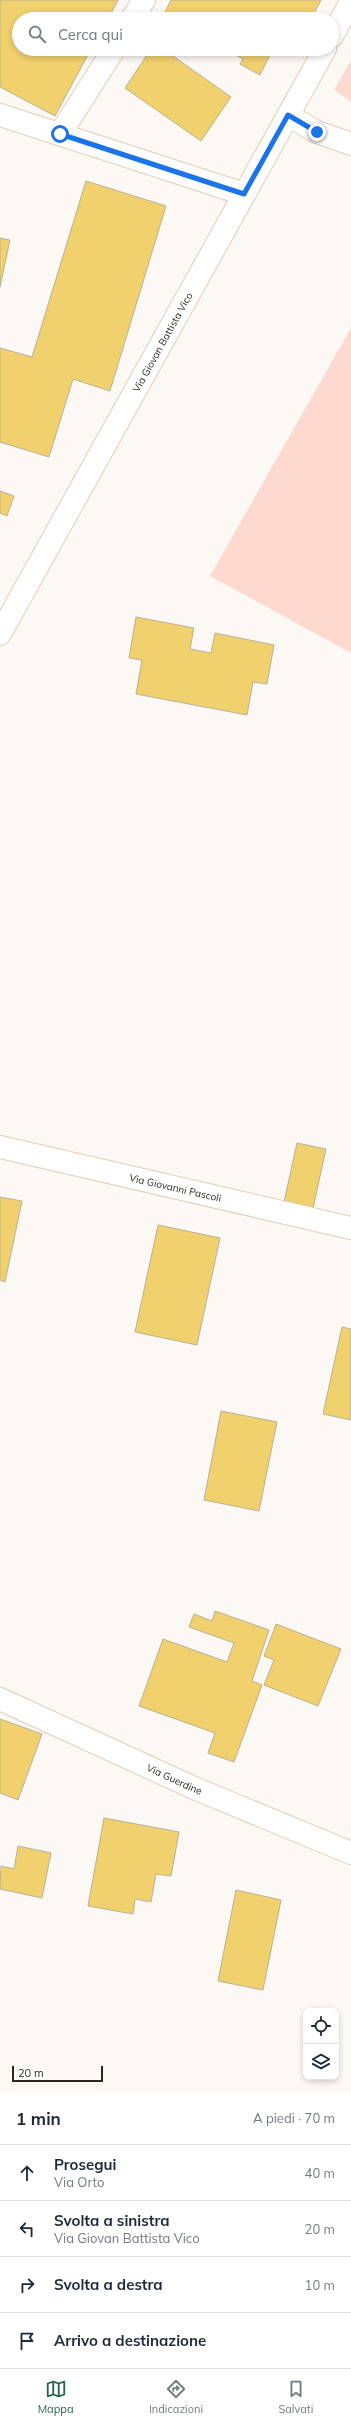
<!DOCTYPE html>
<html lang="it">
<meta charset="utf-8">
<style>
:root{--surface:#fff;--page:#f6f6f7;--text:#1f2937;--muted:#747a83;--line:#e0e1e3;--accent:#286550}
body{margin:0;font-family:Mulish,sans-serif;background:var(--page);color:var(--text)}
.controls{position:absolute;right:12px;bottom:12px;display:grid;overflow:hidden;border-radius:8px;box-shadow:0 2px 6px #0003}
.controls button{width:36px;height:36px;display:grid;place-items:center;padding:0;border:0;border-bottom:1px solid var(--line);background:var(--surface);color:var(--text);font:20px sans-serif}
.scale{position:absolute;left:12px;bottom:10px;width:91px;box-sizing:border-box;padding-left:4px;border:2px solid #2d261e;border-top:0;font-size:11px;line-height:14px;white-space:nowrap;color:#2d261e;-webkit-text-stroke:3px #fff;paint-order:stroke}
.stop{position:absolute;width:12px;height:12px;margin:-9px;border:3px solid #1a73e8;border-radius:50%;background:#fff}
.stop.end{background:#1a73e8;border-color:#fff;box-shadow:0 1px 4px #0008}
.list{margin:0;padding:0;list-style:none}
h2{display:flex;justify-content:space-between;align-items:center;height:52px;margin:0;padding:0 16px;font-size:17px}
h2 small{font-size:13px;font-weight:400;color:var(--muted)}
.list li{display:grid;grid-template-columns:26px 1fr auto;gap:12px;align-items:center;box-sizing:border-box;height:56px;padding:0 16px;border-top:1px solid var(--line)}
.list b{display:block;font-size:15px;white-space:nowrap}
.list p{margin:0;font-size:13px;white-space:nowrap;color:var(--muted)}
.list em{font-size:13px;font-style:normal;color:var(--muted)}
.icon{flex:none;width:22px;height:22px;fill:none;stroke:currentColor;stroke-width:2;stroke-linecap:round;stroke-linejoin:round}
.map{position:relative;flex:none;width:351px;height:2092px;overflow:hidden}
.search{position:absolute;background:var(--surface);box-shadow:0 2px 6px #0003;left:12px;right:12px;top:12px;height:44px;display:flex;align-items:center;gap:10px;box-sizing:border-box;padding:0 14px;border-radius:22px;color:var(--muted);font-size:15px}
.sheet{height:276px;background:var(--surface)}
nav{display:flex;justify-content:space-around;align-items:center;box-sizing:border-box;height:56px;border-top:1px solid var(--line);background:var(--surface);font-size:11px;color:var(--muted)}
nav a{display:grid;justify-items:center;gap:2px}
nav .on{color:var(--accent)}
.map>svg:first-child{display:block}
.green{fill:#fed9d0}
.building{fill:#f1d06e;stroke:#b9b197}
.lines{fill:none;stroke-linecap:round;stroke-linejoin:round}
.minor-casing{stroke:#e1ceb8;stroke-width:24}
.minor{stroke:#fff;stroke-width:22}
.route{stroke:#1a73e8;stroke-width:5}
.labels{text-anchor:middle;stroke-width:3.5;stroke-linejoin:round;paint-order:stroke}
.street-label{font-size:10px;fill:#2d261e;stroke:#fff}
</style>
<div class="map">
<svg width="351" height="2092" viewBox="0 0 351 2092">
<rect width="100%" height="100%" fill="#fcf8f4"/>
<g class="green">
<polygon points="351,60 351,102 334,90"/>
<polygon points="351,328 351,653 210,576"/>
</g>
<g class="building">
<polygon points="0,0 118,0 108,19 19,19 19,49 91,49 55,116 0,87"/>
<polygon points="171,0 321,0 311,19 179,19 165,12"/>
<polygon points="151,49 163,49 231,97 201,141 125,88"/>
<polygon points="196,49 210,49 207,55"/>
<polygon points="225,49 273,49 260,75 240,64 243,59"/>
<polygon points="86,181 166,206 110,391 73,379 49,457 0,442 0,348 32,357"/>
<polygon points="0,238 10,240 0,287"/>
<polygon points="0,491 14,496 7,516 0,513"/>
<polygon points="136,617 194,628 190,649 211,653 215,633 274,645 267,684 253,682 247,715 136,694 142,660 129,658"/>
<polygon points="297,1143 326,1149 313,1208 284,1202"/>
<polygon points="0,1197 22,1201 5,1282 0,1280"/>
<polygon points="158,1225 220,1238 197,1345 135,1332"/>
<polygon points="342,1327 351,1329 351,1420 323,1414"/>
<polygon points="221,1411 277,1422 259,1511 204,1500"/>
<polygon points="215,1611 269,1630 252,1681 262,1685 234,1762 208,1753 215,1733 139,1706 163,1639 227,1662 234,1643 189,1627 194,1614 212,1621"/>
<polygon points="276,1624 341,1649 318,1706 264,1685 274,1660 264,1656"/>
<polygon points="0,1719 42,1734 18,1800 0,1793"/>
<polygon points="104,1818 179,1832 171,1876 156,1874 151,1902 135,1899 133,1914 88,1906"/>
<polygon points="18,1846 51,1853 42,1898 0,1889 1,1866 14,1869"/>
<polygon points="236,1890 281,1900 263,1990 218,1981"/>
</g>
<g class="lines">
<defs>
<g id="minor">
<polyline points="132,19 144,0"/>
<polyline points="332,36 351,2"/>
<polyline points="0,115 244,194"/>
<polyline points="288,115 317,132 351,144"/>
<polyline points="60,134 114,49"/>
<path id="s1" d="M0,634L325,49"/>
<path id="s2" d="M0,1147L351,1228"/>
<path id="s3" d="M0,1699L194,1788L351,1853"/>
</g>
</defs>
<use href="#minor" class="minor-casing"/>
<use href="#minor" class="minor"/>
</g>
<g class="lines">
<polyline class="route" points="60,134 244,194 288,115 317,132"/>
</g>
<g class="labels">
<g class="street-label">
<text dy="4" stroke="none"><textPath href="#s1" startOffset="334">Via Giovan Battista Vico</textPath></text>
<text dy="4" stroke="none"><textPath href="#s2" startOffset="180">Via Giovanni Pascoli</textPath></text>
<text dy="4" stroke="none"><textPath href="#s3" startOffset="192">Via Guerdine</textPath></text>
</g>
</g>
</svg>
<div class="controls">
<button><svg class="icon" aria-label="locate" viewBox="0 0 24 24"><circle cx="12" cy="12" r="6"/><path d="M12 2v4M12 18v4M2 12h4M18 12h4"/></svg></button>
<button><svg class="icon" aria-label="layers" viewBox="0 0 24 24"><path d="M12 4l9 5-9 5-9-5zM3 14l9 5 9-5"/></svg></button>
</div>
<div class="scale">20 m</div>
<div class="stop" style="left:60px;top:134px"></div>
<div class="stop end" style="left:317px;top:132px"></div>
<div class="search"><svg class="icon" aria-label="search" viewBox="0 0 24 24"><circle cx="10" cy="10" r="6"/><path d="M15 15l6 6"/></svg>Cerca qui</div>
</div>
<section class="sheet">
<h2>1 min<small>A piedi · 70 m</small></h2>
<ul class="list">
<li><svg class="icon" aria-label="ahead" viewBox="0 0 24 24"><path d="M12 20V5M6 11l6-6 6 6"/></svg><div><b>Prosegui</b><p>Via Orto</p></div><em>40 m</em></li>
<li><svg class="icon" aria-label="left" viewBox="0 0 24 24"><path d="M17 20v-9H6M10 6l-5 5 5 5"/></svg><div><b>Svolta a sinistra</b><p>Via Giovan Battista Vico</p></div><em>20 m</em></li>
<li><svg class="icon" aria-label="right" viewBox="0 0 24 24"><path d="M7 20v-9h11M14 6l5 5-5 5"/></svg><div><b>Svolta a destra</b></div><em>10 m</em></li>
<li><svg class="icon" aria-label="arrive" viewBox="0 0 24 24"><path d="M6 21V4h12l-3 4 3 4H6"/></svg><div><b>Arrivo a destinazione</b></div></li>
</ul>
</section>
<nav>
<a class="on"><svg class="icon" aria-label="map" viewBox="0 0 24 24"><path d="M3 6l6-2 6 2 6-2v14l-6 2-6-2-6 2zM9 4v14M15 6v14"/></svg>Mappa</a>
<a><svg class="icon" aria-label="directions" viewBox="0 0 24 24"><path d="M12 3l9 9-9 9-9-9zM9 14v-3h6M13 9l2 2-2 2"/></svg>Indicazioni</a>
<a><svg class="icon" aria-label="saved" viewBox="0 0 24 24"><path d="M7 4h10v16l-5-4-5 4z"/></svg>Salvati</a>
</nav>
